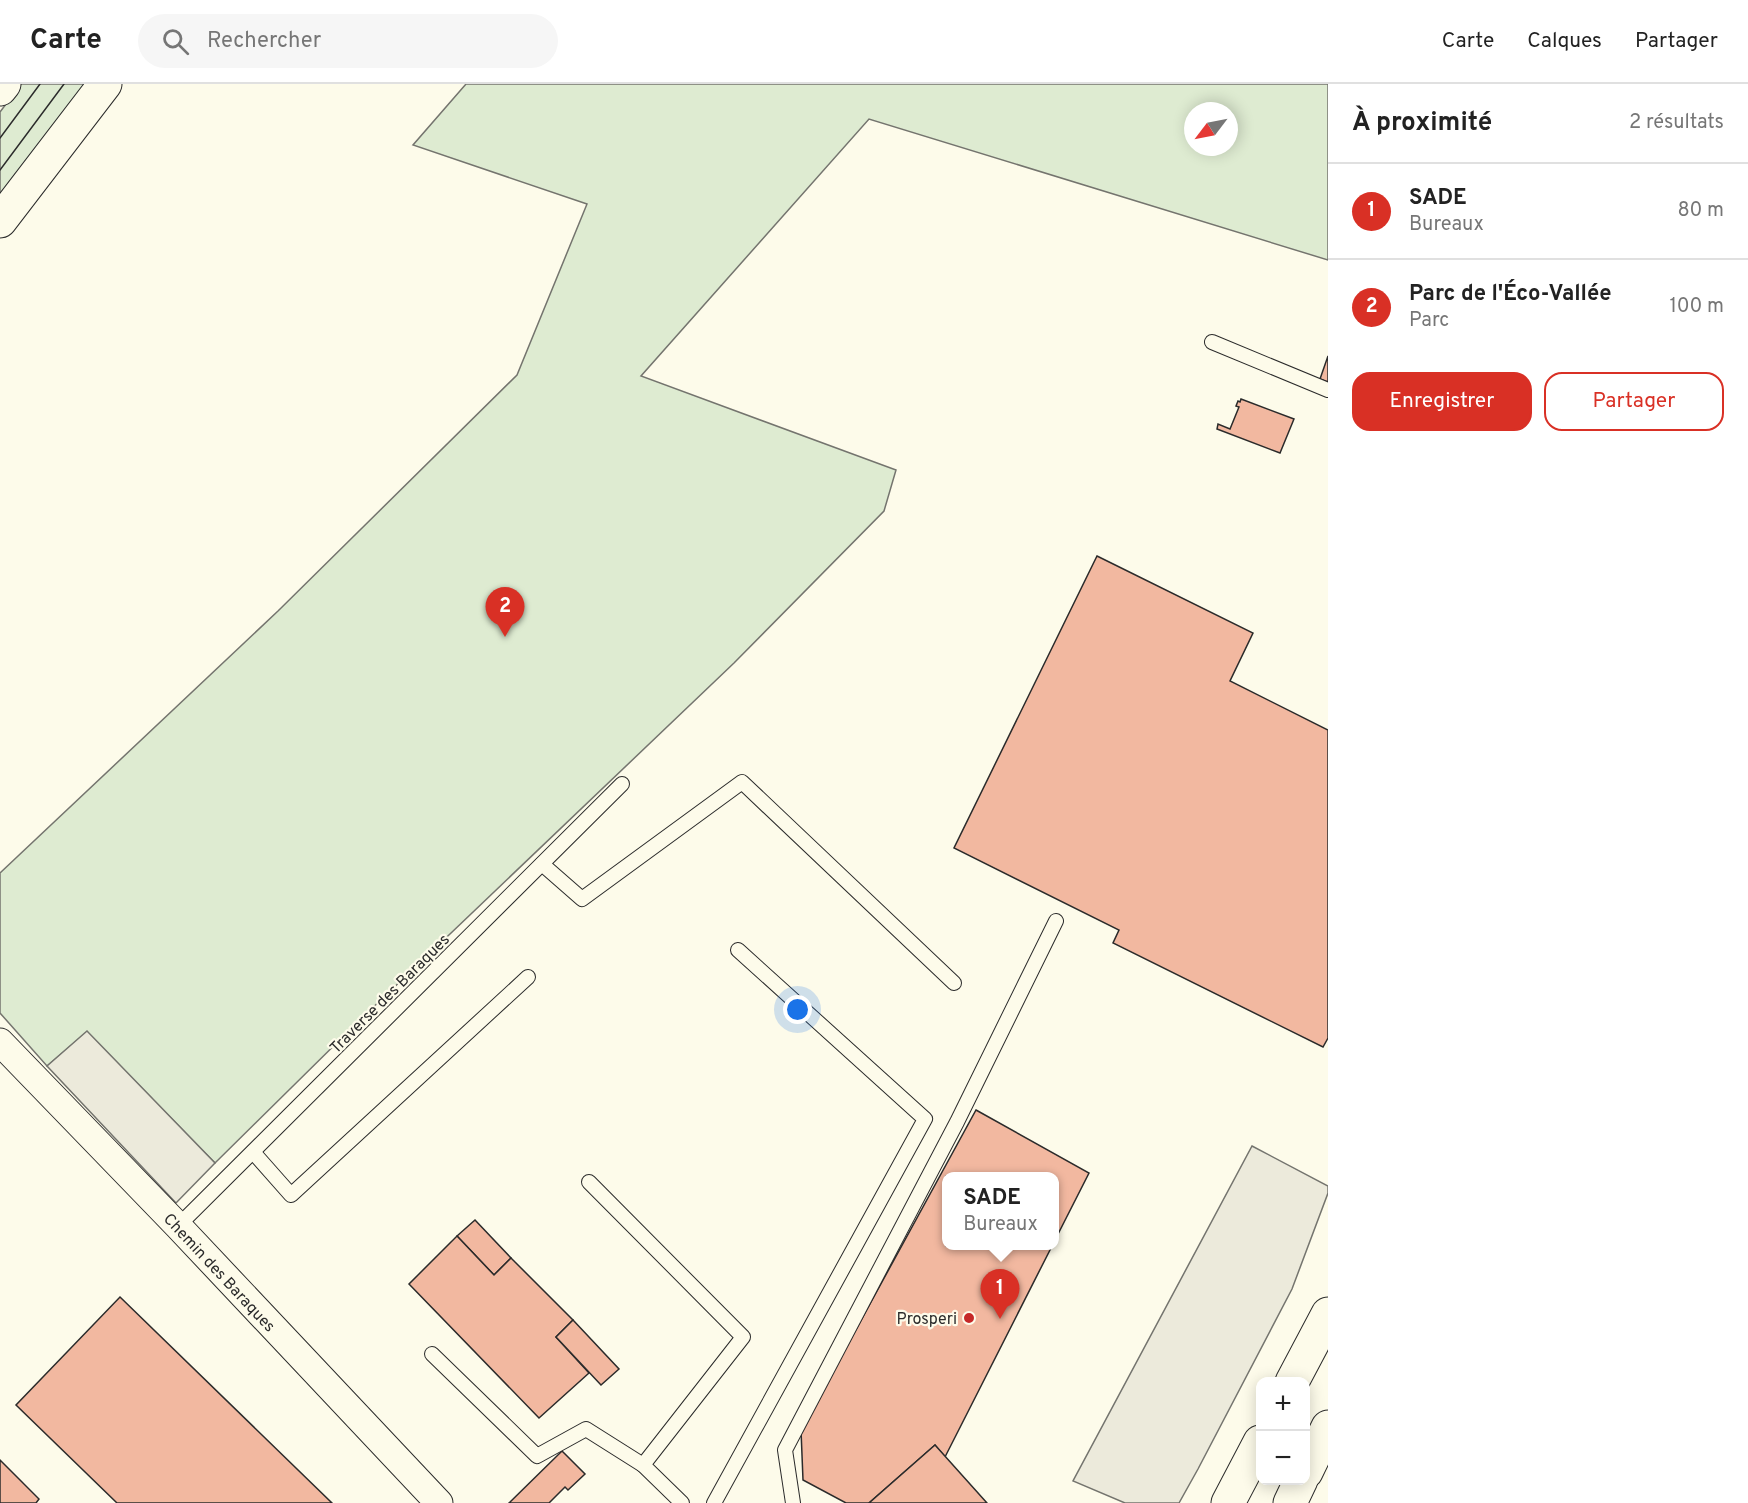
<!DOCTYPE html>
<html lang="fr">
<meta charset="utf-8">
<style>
:root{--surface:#fff;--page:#f6f6f6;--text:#222;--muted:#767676;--line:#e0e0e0;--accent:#d93025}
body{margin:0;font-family:Overpass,sans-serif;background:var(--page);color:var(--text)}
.controls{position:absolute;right:18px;bottom:18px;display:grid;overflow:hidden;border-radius:12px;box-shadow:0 3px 15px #0003}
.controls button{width:54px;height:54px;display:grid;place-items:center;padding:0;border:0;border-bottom:2px solid var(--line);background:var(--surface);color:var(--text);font:30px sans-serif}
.compass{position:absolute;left:1184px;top:18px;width:54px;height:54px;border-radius:50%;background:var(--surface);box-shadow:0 3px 15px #0003;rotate:238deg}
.you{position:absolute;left:798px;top:926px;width:21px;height:21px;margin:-15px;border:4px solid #fff;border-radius:50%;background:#1a73e8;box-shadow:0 0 0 9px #1a73e833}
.badge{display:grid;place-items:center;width:39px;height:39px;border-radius:50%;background:var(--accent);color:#fff;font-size:20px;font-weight:700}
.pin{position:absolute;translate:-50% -50px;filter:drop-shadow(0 2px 3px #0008)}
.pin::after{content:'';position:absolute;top:32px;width:21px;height:18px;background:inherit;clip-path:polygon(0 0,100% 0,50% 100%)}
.popup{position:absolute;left:942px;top:1088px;width:117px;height:78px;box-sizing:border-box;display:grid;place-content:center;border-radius:12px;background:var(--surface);filter:drop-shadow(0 2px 4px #0005);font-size:20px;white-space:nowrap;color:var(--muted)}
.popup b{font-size:22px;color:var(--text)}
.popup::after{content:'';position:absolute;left:50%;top:100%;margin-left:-12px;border:12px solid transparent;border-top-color:var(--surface)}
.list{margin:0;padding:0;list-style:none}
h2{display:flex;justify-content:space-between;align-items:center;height:78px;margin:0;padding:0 24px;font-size:26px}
h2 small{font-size:20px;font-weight:400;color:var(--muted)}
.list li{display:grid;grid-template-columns:39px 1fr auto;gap:18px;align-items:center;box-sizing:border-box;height:96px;padding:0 24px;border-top:2px solid var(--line)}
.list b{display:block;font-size:22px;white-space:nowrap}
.list p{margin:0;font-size:20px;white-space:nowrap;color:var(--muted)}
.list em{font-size:20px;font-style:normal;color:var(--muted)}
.actions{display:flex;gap:12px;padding:18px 24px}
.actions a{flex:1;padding:14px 0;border:2px solid var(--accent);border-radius:18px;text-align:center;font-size:21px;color:var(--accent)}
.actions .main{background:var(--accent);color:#fff}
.icon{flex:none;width:33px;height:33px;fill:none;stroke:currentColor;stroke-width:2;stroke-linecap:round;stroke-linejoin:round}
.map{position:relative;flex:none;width:1328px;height:1419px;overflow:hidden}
header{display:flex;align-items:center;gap:36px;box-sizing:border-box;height:84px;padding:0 30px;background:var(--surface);border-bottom:2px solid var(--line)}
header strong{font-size:28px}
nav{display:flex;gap:33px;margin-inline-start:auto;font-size:21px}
.search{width:420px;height:54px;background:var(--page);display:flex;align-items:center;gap:15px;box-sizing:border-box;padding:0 21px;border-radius:33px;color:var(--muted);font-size:22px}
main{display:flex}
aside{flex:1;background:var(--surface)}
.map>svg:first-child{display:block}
.green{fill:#deebd1;stroke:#74746e;stroke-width:1.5;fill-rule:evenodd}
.parking{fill:#eceadb;stroke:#74746e;stroke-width:1.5}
.building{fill:#f2b8a0;stroke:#2b2b2b;stroke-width:1.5}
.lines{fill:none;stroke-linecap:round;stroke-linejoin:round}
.service-casing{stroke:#2b2b2b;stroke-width:16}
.minor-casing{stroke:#2b2b2b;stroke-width:29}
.secondary-casing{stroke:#2b2b2b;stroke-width:35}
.primary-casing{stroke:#2b2b2b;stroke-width:35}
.service{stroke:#fdfbea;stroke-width:14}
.minor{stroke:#fdfbea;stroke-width:27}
.secondary{stroke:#fdfbea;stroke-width:33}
.primary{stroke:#fdfbea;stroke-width:33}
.tram{stroke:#2b2b2b;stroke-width:1.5}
.poi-dot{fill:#c62828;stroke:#fdfbea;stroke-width:2}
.labels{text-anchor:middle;stroke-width:4.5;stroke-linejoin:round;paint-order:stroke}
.street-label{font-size:16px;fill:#2b2b2b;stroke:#fdfbea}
.poi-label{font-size:16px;fill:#2b2b2b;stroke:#fdfbea;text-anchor:end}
</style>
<header>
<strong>Carte</strong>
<div class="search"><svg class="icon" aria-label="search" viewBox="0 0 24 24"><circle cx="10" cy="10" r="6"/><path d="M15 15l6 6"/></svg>Rechercher</div>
<nav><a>Carte</a><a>Calques</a><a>Partager</a></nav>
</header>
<main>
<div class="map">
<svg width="1328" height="1419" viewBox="0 0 1328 1419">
<rect width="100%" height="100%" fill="#fdfbea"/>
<g class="green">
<polygon points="21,0 85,0 0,117 0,28"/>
<path d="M466,0H1328V176L869,35L641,292L896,386L884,427L734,579L364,932L215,1079L87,948L47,982L0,929V789L278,527L517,291L587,120L413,61ZM1193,27H1229V63H1193Z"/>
</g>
<g class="parking">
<polygon points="87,947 215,1079 176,1119 47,982"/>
<polygon points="1252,1062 1328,1102 1328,1109 1292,1205 1198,1385 1179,1419 1125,1419 1073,1397"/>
</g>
<g class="building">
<polygon points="1328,272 1328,298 1320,295"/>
<polygon points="1241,315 1294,335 1280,369 1217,345 1218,340 1230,345 1239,323 1236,322 1238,317 1240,318"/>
<polygon points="1097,472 1253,549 1230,597 1328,646 1328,954 1323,963 1113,859 1119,846 954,764"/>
<polygon points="976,1026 1089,1089 1054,1158 1054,1092 946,1092 946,1162 1052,1162 945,1373 935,1361 869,1419 846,1419 803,1396 801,1346"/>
<polygon points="475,1136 511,1174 494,1191 457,1152"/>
<polygon points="457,1152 494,1191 511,1174 573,1236 556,1253 589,1289 539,1334 409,1200"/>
<polygon points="120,1213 332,1419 117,1419 16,1321"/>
<polygon points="573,1236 619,1285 601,1301 556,1253"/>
<polygon points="935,1361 987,1419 869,1419"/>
<polygon points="562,1367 585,1390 568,1406 565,1403 549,1419 509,1419"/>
<polygon points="0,1376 39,1415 36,1419 0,1419"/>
</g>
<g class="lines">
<defs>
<g id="service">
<polyline points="1212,258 1328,306"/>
<polyline points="542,780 582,815 742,698 954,899"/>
<polyline points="253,1068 291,1111 528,893"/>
<polyline points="589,1098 743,1253 643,1381 682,1419"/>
<polyline points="178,1142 622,700"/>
<polyline points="432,1270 537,1372 586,1345 643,1381"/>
<polyline points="714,1419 925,1035 738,866"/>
<polyline points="793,1419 785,1366 957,1038 1056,837"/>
</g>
<polyline id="minor" points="0,958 178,1142 439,1419"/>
<g id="secondary">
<polyline points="0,5 4,0"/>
<polyline points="0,137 105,0"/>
</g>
<g id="primary">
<polyline points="1292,1298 1328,1230"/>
<polyline points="1306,1388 1328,1343"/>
<polyline points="1228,1419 1260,1358"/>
<polyline points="1290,1419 1301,1396"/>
</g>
</defs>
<use href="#service" class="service-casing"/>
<use href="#minor" class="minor-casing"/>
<use href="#secondary" class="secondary-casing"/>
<use href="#primary" class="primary-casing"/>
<use href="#service" class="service"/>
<use href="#minor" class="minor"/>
<use href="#secondary" class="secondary"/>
<use href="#primary" class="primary"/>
<g class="tram">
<polyline points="0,54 40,0"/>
<polyline points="0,86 64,0"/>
</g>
</g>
<circle class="poi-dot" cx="969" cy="1234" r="6"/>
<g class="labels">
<g class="street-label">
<text transform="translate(389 909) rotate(-45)" y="6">Traverse des Baraques</text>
<text transform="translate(220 1188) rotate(47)" y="6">Chemin des Baraques</text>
</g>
<g class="poi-label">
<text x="957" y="1240">Prosperi</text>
</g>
</g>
</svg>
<div class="controls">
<button>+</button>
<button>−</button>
</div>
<svg class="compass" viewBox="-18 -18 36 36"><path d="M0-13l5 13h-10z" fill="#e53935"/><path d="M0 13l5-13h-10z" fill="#767676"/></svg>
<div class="you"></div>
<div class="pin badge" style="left:1000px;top:1235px">1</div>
<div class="popup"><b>SADE</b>Bureaux</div>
<div class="pin badge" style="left:505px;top:553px">2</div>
</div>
<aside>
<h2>À proximité<small>2 résultats</small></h2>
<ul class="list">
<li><span class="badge">1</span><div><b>SADE</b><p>Bureaux</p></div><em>80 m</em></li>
<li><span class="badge">2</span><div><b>Parc de l'Éco-Vallée</b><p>Parc</p></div><em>100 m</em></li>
</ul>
<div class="actions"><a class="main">Enregistrer</a><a>Partager</a></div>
</aside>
</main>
